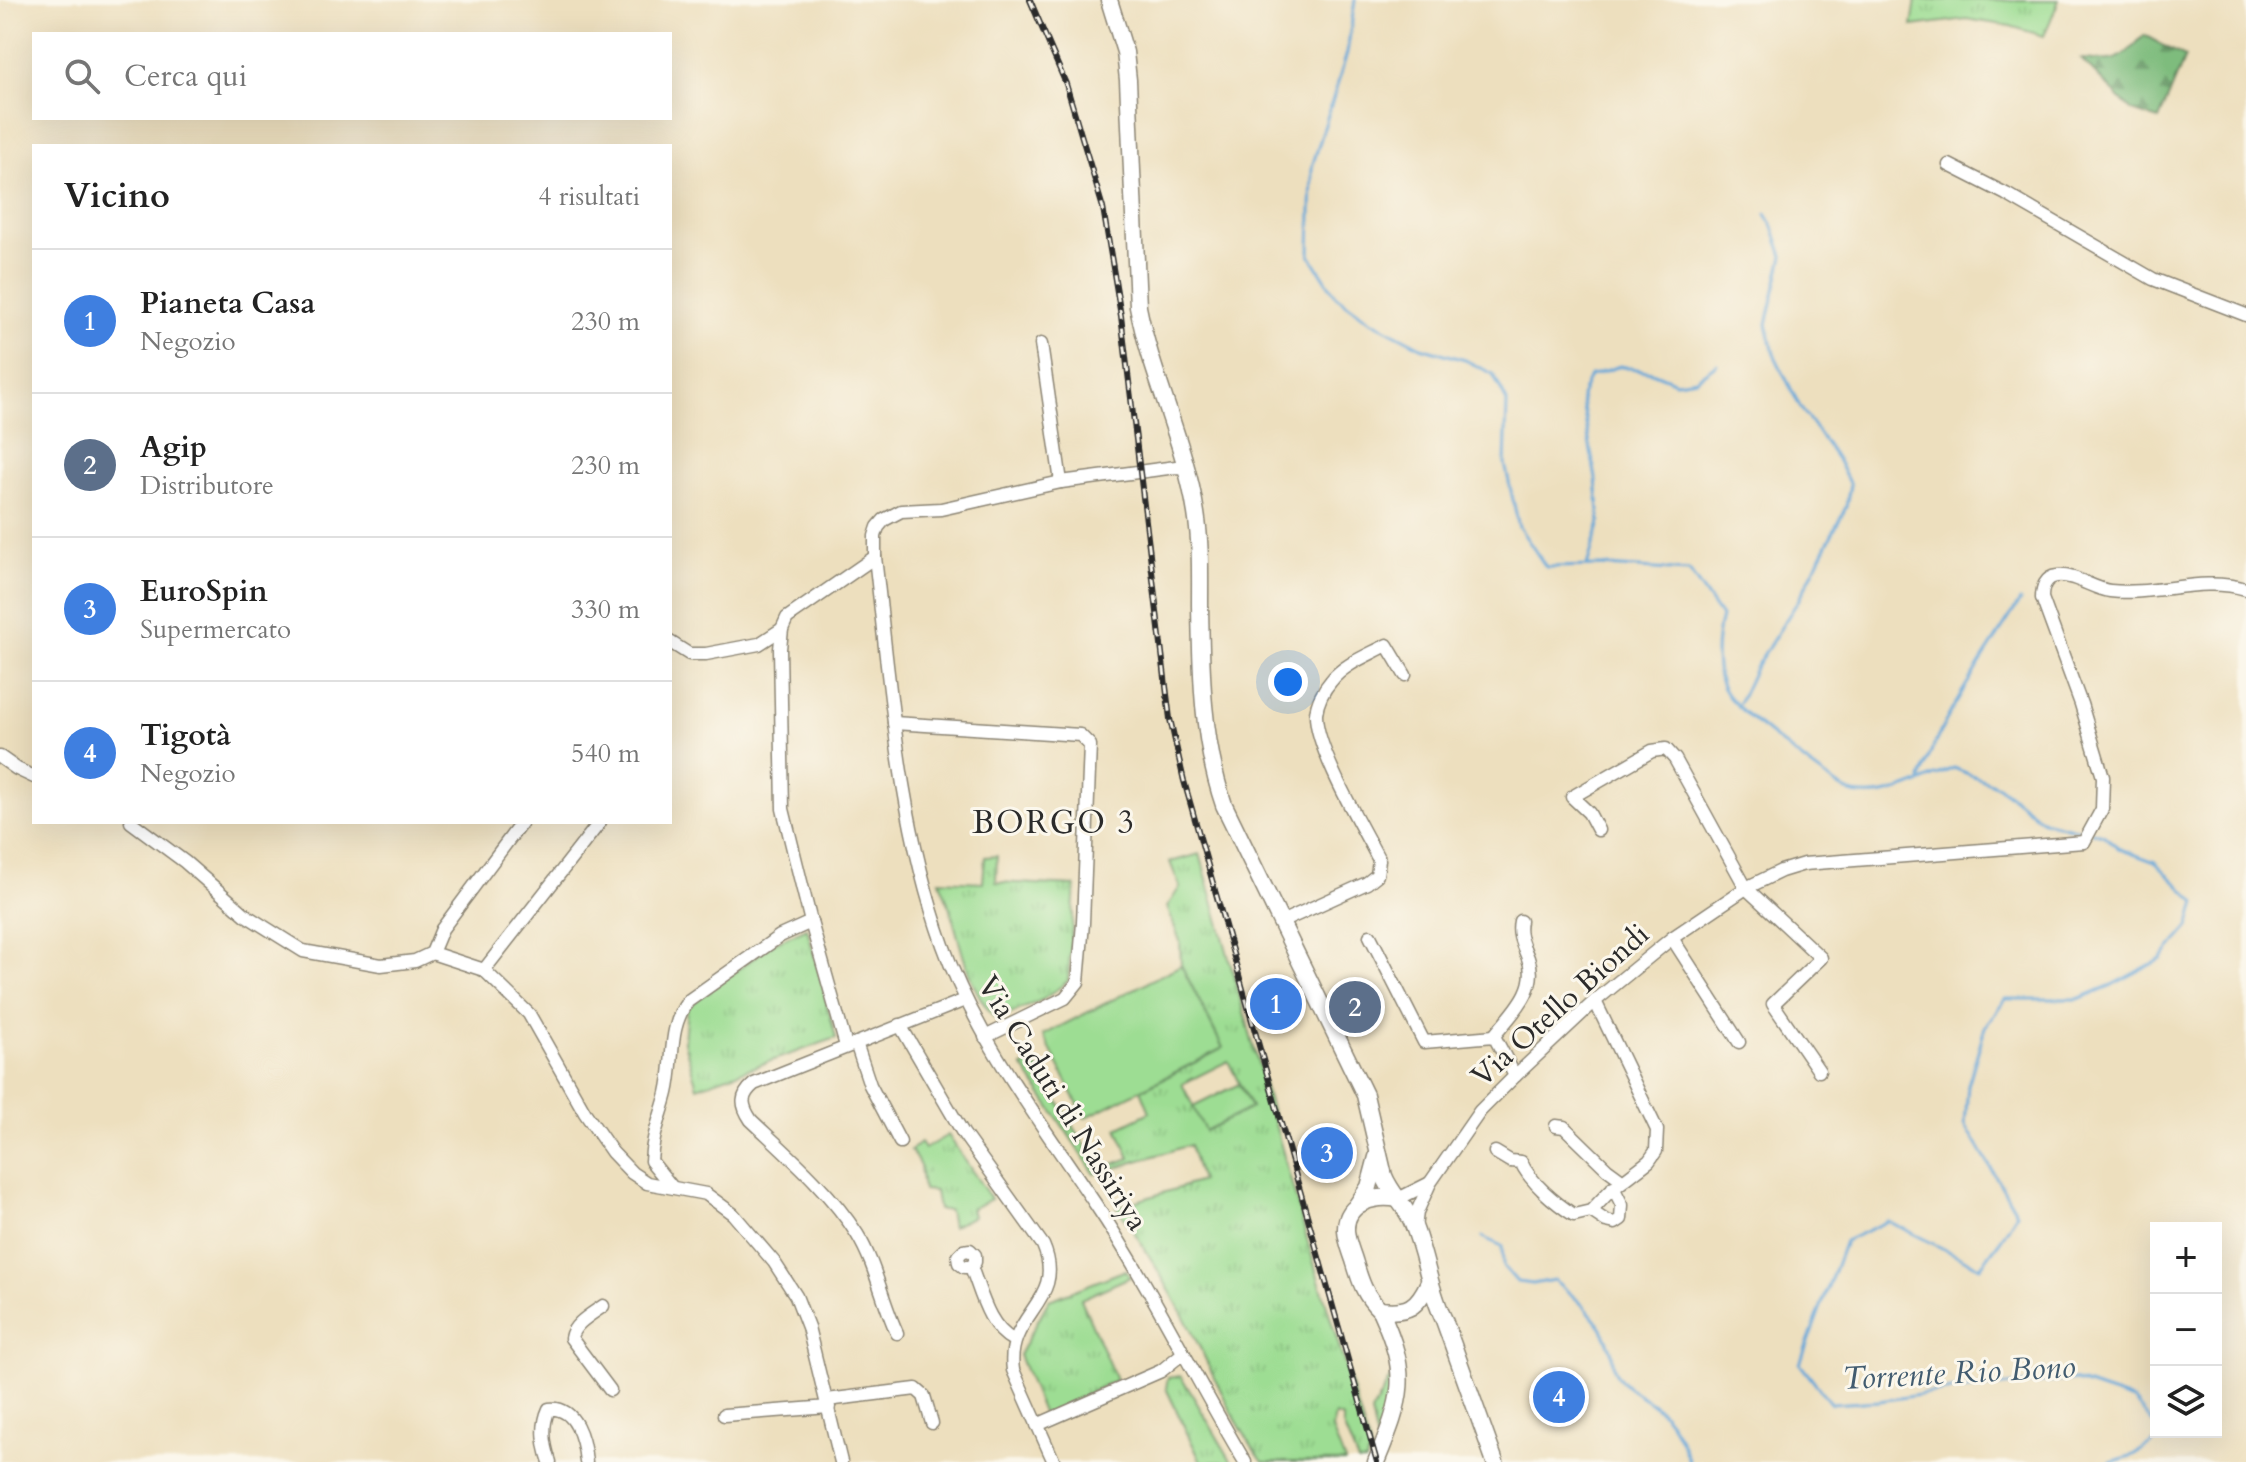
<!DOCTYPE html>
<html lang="it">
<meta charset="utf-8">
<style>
:root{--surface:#fff;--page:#f2f2f2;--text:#222;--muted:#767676;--line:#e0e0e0;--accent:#c8321e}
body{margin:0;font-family:Cardo,serif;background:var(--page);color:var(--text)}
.controls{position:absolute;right:24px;bottom:24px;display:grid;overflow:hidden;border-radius:0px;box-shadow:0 8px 32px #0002}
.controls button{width:72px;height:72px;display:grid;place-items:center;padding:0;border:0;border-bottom:2px solid var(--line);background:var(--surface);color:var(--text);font:40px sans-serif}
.you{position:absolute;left:1288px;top:682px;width:28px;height:28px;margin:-20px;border:6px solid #fff;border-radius:50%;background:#1a73e8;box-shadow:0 0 0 12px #1a73e833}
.badge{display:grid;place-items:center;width:52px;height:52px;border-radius:50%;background:var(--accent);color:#fff;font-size:26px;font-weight:700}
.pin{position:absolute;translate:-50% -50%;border:4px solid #fff;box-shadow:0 2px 8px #0006}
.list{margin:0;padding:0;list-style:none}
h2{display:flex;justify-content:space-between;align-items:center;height:104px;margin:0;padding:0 32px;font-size:34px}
h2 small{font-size:26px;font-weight:400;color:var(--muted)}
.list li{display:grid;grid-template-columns:52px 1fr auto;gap:24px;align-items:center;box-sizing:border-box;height:144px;padding:0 32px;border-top:2px solid var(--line)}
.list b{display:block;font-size:30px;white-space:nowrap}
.list p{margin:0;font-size:26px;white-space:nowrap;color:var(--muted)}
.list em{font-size:26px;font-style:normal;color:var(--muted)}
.icon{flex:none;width:44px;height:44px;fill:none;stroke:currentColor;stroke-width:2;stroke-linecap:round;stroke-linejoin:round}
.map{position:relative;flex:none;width:2246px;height:1462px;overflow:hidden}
.search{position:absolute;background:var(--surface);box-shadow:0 8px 32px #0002;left:32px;top:32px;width:640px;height:88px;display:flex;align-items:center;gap:20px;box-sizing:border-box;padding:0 28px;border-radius:0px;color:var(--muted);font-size:30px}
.panel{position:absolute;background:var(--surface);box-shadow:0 8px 32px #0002;left:32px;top:144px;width:640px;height:680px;border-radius:0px}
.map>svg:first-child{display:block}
.grass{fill:url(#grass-tufts);stroke:#64845f;stroke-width:2;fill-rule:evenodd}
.forest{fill:url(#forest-firs);stroke:#547454;stroke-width:2}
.pitch{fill:#9ddd93;stroke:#64845f;stroke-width:2}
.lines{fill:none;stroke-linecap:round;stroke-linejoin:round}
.stream{stroke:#64a6d8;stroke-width:3}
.minor-casing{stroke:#8c8574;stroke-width:15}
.major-casing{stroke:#8c8574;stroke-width:19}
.minor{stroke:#fff;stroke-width:12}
.major{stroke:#fff;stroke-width:16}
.rail-casing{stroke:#2b2b2b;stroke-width:6}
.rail{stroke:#fbf7ec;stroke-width:3;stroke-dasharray:9;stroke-linecap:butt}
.labels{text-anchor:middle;stroke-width:6;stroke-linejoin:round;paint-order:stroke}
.street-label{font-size:30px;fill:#2b2b2b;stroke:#fbf7ec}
.neighbourhood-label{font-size:32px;letter-spacing:2px;fill:#2b2b2b;stroke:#fbf7ec}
.water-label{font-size:32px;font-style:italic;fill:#425c70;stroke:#fbf7ec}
</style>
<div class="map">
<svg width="2246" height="1462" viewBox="0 0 2246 1462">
<defs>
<pattern id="grass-tufts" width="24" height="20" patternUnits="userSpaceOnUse" patternTransform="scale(2)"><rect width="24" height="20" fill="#9ddd93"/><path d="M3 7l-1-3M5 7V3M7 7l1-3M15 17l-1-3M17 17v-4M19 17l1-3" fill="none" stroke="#87be7f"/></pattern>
<pattern id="forest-firs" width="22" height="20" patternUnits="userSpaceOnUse" patternTransform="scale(2)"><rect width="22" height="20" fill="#7ebc7d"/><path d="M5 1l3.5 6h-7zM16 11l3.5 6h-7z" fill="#679967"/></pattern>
</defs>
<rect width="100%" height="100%" fill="#fbf7ec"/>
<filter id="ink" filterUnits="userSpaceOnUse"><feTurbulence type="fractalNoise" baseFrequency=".0125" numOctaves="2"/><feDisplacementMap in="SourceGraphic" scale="16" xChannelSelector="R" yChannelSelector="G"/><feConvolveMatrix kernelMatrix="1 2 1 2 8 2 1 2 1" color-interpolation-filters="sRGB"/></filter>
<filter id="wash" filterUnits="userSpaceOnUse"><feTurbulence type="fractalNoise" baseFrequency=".006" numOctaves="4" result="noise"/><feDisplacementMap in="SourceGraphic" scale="32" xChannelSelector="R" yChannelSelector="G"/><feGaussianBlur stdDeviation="1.8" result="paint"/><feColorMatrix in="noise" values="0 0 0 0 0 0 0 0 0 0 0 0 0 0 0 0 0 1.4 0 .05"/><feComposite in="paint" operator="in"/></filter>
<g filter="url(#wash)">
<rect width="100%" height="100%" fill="#eddfbe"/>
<g class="grass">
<polygon points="1916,0 2059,0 2044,36 2010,26 1966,19 1912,26"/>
<path d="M1200,854L1312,1257L1370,1448L1366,1462H1358L1343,1426V1418L1335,1415L1332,1429L1345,1462H1263C1236,1426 1218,1384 1198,1344C1174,1296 1148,1251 1117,1207L1201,1181L1190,1145L1095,1174L1023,1067L1031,1063L1040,1071L1097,1165L1106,1167L1130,1158L1117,1128L1150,1112L1141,1090L1223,1048L1181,965L1180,941L1167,907L1180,887L1170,862ZM1228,1061L1251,1107L1205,1130L1182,1084Z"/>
<path d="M997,856L996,882L1075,886L1068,981L1044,999L997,1020C960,982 961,926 939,880L983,882L985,857Z"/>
<polygon points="807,928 836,1038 697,1087 684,1042 687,1007 774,943"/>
<polygon points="948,1135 991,1199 971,1209 973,1216 952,1227 949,1210 938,1210 935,1191 923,1190 920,1166 911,1150 920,1143 924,1149"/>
<polygon points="1126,1270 1130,1277 1081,1299 1116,1380 1043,1415 1019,1355 1049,1300"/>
<polygon points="1392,1375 1394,1390 1377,1441 1371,1413"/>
<polygon points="1181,1376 1232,1462 1201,1462 1166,1388 1168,1378"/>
</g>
<path class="forest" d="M2144,35L2185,57L2159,120L2132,111L2081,59C2117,62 2120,62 2144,35Z"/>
<g class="pitch">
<polygon points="1181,965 1223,1048 1085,1118 1043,1035"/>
<polygon points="1239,1084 1251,1108 1205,1131 1193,1107"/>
</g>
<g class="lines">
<g class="stream">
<path d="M1355,0L1347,53L1312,167L1310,255L1336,296L1369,320L1421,347L1465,360L1493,374L1507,402L1505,464L1519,527L1546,567L1604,566L1689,571L1721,617C1715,640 1712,675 1727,695C1740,712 1837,790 1854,794C1888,801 1924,780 1954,768L1998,786L2043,821L2084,831"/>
<polyline points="1587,566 1600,522 1596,479 1581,396 1590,376 1620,366 1652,372 1676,382 1696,379 1717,364"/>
<polyline points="1739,703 1755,668 1798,601 1846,507 1850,485 1837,459 1800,407 1774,354 1767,324 1783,256 1772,224 1766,214"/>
<path d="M1921,779C1941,716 1985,657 2020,601"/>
<polyline points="2092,832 2103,835 2120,849 2155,862 2196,902 2189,927 2161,959 2112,985 2078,999 2005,999 1985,1027 1968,1085 1965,1124 2017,1213 2002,1238 1980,1267 1888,1221 1845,1241 1800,1364 1831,1404 1879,1401 1953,1390 2073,1380 2133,1400 2156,1427"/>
<path d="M1482,1237L1502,1246L1503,1266L1517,1282L1533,1284L1554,1280C1577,1299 1600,1317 1610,1347C1613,1354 1612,1364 1615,1371C1623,1388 1640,1394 1653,1404C1672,1420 1681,1439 1689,1462"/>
<polyline points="2111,1462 2134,1455 2163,1436 2160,1432"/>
</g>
</g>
</g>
<g filter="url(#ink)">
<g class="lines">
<defs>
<g id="minor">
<polyline points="1949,165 2006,194 2153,279 2246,315"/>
<polyline points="1041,344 1061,482"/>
<path d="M1187,468L1176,467L1061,482L941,509L901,511L884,520L878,527L875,536V557C890,686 899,822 943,945C977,1040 1040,1121 1096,1205C1151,1287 1194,1377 1245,1462"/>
<polyline points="670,642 689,654 706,654 759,644 782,629"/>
<polyline points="894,723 1080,735 1090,745 1083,923 1078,982 1065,998 985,1037"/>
<polyline points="0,757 17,769 34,777"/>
<polyline points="131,822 185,862 247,916 303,951 381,965 415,961 432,953 442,929 522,822"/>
<polyline points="1598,830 1589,813 1572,797 1652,751 1666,749 1675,759 1746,888 1821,958 1773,1004 1819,1071"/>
<path d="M1281,922L1367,883L1377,875L1379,860C1362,827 1315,748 1316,714C1317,703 1323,690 1331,681C1344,664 1369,655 1387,645L1405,675"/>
<polyline points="1370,936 1424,1042 1494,1036"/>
<polyline points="1672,938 1739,1042"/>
<polyline points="432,953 484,970 529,1014 585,1113 612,1152 632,1173 647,1183 706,1194 733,1214 774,1262 796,1296 808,1327 841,1462"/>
<polyline points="484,970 600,822"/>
<path d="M900,1025L963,1133L1043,1245C1068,1302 1005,1313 1013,1370L1054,1462"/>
<polyline points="856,1043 870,1085 900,1142"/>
<polyline points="846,1046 811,922 783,809 780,649 782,629 787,618 875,557"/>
<path d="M1515,1076L1494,1036C1512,1013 1540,989 1528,958C1523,945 1517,935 1520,921"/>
<polyline points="1556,1126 1564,1127 1607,1169 1622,1180"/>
<path d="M1495,1152L1510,1161L1521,1162C1530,1182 1555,1203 1574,1215L1591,1211L1610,1191L1649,1161L1656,1151L1657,1130L1595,1001"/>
<path d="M672,1187L651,1161C652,1136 661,1117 667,1093C675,1060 667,1029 688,1001L780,936L811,922"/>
<polyline points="1398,1199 1430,1183"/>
<polyline points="1591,1211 1606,1221 1615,1223 1621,1219 1622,1205 1613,1187"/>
<path d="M1415,1228L1417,1212L1430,1183L1480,1111L1515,1076L1595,1001L1672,938L1746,888L1781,871L1804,864L2084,842L2102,809L2103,777L2081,704L2042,598C2042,588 2045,577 2057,576C2075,574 2093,589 2110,591C2156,596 2201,576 2246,589"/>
<path d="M971,1267H964L959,1263L958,1256L963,1251L970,1250L975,1255V1262L971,1267C981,1292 988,1327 1013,1340"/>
<path d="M603,1306C592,1314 573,1324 571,1338L610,1390"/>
<path d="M897,1333C882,1301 876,1265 857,1234C830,1191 787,1154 751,1120C741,1105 740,1096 754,1084L965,1000"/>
<polyline points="827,1400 916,1389 924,1396 932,1423"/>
<polyline points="724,1415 829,1407"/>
<polyline points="1037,1425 1161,1371 1182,1354"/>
<path d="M550,1462C544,1445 541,1426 549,1409C576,1406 584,1440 586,1462"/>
</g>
<g id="major">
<path d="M1109,0L1125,52L1128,80L1138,307C1152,378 1185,442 1196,513C1201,544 1200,575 1200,605C1201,672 1202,741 1224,805L1365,1095L1384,1176C1391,1194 1406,1206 1413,1224C1426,1256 1429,1289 1444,1320L1495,1462"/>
<path d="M1398,1199C1377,1195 1345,1201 1346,1230C1346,1239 1351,1251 1354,1260C1360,1280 1364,1295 1380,1310C1408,1313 1417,1308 1429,1282"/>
<polyline points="1357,1205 1369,1187 1377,1157"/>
<path d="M1376,1462C1403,1396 1410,1376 1380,1310"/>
</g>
</defs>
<use href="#minor" class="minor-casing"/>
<use href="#major" class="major-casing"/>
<use href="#minor" class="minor"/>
<use href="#major" class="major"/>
<defs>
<polyline id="rail" points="1030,0 1066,84 1103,208 1121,316 1170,719 1184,781 1377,1462"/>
</defs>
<use href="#rail" class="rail-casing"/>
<use href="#rail" class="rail"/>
</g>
</g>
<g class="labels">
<g class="street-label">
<text transform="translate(1560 1005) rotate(-42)" y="10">Via Otello Biondi</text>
<text transform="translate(1063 1103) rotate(58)" y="10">Via Caduti di Nassiriya</text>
</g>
<g class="neighbourhood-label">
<text x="1054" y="833">BORGO 3</text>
</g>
<g class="water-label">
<text transform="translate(1959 1372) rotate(-3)" y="11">Torrente Rio Bono</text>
</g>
</g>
</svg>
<div class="controls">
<button>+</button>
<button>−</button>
<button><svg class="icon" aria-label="layers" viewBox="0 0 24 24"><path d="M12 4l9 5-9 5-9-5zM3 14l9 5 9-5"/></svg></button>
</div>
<div class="you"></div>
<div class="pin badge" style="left:1276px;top:1004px;background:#3f7fe0">1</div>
<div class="pin badge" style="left:1355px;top:1007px;background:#5c6f8a">2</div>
<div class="pin badge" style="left:1327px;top:1153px;background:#3f7fe0">3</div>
<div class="pin badge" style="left:1559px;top:1397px;background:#3f7fe0">4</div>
<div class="search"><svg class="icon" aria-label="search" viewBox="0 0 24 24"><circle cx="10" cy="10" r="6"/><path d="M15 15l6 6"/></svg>Cerca qui</div>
<section class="panel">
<h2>Vicino<small>4 risultati</small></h2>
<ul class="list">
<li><span class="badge" style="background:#3f7fe0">1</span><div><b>Pianeta Casa</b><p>Negozio</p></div><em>230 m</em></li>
<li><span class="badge" style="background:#5c6f8a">2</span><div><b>Agip</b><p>Distributore</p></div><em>230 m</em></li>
<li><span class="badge" style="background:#3f7fe0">3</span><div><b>EuroSpin</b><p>Supermercato</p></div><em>330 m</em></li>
<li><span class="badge" style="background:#3f7fe0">4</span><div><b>Tigotà</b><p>Negozio</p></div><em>540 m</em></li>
</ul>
</section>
</div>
